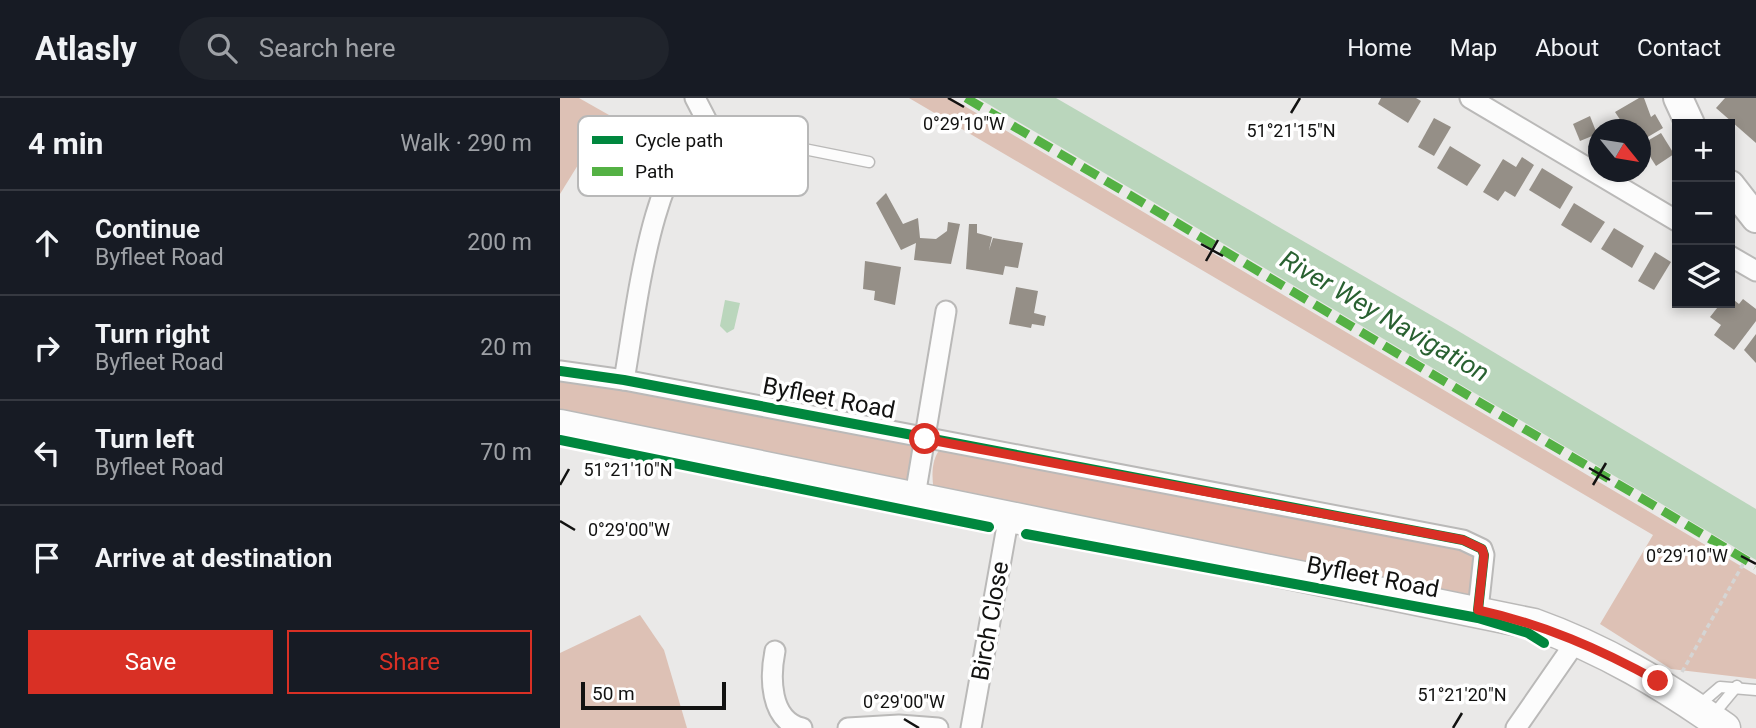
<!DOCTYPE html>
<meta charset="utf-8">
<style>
:root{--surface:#171b24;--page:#20242c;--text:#f1f3f6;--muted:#9ea1a6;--line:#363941;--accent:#d93025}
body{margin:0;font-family:Roboto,sans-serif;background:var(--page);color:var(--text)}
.controls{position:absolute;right:21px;top:21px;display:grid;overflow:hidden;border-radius:0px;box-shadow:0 4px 10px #0003}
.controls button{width:63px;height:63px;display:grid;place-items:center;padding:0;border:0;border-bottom:2px solid var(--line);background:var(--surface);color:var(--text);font:35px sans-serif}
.compass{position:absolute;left:1028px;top:21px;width:63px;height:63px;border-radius:50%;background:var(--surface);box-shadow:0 4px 10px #0003;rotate:120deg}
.scale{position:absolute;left:21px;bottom:18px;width:145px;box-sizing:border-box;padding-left:7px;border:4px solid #121211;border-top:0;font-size:19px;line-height:24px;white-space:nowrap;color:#121211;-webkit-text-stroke:5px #fff;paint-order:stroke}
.stop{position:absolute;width:21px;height:21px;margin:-16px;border:5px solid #d93025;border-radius:50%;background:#fff}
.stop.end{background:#d93025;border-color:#fff;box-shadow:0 2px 7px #0008}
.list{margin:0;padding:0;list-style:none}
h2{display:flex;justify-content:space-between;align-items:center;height:91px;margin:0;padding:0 28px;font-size:30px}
h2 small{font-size:23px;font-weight:400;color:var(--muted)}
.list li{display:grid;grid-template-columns:46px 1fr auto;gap:21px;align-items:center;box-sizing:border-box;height:105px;padding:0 28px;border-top:2px solid var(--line)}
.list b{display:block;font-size:26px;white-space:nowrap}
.list p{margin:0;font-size:23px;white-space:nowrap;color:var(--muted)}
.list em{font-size:23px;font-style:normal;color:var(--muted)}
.actions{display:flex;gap:14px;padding:21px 28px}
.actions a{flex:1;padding:16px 0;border:2px solid var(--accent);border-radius:0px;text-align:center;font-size:24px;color:var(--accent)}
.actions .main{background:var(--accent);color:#fff}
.icon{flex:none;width:38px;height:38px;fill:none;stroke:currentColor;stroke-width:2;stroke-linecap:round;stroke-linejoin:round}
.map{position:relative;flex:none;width:1196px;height:630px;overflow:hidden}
header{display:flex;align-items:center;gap:42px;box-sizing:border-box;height:98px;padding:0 35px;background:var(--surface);border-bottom:2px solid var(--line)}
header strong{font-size:33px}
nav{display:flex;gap:38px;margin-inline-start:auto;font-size:24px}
.search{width:490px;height:63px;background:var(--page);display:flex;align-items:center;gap:18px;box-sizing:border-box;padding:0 24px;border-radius:38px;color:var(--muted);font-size:26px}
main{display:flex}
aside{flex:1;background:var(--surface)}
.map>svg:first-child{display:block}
.forest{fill:#ddc1b5}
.water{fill:#bad6bc}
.building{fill:#958f87}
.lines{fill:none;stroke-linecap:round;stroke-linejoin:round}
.service-casing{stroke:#bab9b8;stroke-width:13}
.minor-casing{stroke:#bab9b8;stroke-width:23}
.secondary-casing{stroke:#bab9b8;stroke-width:32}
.primary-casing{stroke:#bab9b8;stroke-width:33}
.path{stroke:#d5d5d4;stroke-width:3.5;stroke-dasharray:5 3.5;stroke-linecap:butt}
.service{stroke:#fcfcfc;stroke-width:10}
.minor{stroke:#fcfcfc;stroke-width:19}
.secondary{stroke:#fcfcfc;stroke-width:28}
.primary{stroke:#fcfcfc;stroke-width:30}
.quiet{stroke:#54b144;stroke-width:9;stroke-dasharray:18 9;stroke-linecap:butt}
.cycleway-casing{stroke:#fff;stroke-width:15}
.cycleway{stroke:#00873e;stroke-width:10}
.route{stroke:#d93025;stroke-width:9}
.ticks{fill:none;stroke:#121211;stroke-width:2.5}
.labels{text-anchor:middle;stroke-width:7;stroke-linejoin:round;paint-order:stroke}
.street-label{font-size:24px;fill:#121211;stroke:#fff}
.water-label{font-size:26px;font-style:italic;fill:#296131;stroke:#fff}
.key{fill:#fff;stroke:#b8b8b8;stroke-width:2}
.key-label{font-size:19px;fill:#121211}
.ticks-label{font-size:18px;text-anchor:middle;fill:#121211;stroke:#fff;stroke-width:7;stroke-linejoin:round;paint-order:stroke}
</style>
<header>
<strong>Atlasly</strong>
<div class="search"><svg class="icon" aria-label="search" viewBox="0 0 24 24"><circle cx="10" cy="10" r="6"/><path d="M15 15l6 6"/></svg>Search here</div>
<nav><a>Home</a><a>Map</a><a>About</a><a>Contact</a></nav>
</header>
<main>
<aside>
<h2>4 min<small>Walk · 290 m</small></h2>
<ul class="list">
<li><svg class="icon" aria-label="ahead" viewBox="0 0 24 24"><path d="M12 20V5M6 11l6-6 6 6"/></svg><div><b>Continue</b><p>Byfleet Road</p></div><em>200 m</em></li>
<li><svg class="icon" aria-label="right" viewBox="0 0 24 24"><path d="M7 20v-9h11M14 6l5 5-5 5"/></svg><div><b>Turn right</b><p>Byfleet Road</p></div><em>20 m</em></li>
<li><svg class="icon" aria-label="left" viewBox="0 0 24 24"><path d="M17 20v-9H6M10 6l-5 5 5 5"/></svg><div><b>Turn left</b><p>Byfleet Road</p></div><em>70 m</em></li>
<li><svg class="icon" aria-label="arrive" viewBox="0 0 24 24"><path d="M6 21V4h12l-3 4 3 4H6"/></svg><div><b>Arrive at destination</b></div></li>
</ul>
<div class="actions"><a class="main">Save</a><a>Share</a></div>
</aside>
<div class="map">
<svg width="1196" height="630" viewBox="0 0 1196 630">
<rect width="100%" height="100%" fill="#eae9e8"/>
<g class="forest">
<polygon points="0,0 19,0 49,17 0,96"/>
<polygon points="349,0 391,0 1196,477 1196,581 1111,571 1040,526 1093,437"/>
<polygon points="0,273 358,339 348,397 0,327"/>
<path d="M381,350L892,445L916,455L911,511L376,402C372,387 369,363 381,350Z"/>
<polygon points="80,517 104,552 127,630 0,630 0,555"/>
</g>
<g class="water">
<polygon points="418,0 496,0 895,231 1196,411 1196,462"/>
<polygon points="165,202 180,205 174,231 167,235 160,228"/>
</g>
<g class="building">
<polygon points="821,0 856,0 861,3 848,25 818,6"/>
<polygon points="1079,0 1084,0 1091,19 1095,16 1103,30 1081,43 1081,32 1066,32 1070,29 1067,23 1063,26 1055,14"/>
<polygon points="1165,0 1196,0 1196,45 1156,10"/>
<polygon points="1030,18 1037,36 1020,43 1013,26"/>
<polygon points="874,20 891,29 874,58 858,49"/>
<polygon points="1101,35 1114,56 1096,68 1082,46"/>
<polygon points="890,48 921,67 907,88 877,70"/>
<polygon points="1081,49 1090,60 1081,68"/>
<polygon points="962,59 974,67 955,99 945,93 938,103 923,94 943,61 956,69"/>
<polygon points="982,70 1013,89 1000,111 969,92"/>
<polygon points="326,95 343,126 358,120 360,140 376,141 387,133 388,124 400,126 391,166 354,162 356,145 341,152 316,105"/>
<polygon points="1014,105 1045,124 1031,145 1001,127"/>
<polygon points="409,126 417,126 417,135 432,139 429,152 433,140 463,145 458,170 445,168 443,177 406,171"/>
<polygon points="1054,130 1084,148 1072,170 1041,151"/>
<polygon points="1095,154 1111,164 1094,192 1078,183"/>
<polygon points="305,163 341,169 335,207 314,202 315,193 303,191"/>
<polygon points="456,189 478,193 474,215 486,218 484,228 472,226 471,230 449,226"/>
<polygon points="1170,199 1179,206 1183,201 1196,211 1196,223 1174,252 1154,237 1161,227 1150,219 1161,205 1170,205"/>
<polygon points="1196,236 1196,265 1184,252"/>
</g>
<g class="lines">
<defs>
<g id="service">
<polyline points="234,49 309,64"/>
<polyline points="1139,607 1160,589 1196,592"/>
<polyline points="1152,618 1177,588"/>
</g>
<g id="minor">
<polyline points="135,0 149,27 234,49"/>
<polyline points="910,0 1117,123"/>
<polyline points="1170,158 1196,173"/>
<polyline points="0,273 64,282 903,442 922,451 924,457 918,512"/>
<path d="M64,282C76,218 90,60 149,27"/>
<polyline points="355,398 386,213"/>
<path d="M215,553C210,578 209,622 242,630"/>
<polyline points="288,630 339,627 378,630"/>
<polyline points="411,630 449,417"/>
<polyline points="956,630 1017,542"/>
</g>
<g id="secondary">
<polyline points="1118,0 1130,26"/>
<polyline points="1170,87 1196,120"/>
</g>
<path id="primary" d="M0,327L974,526C1044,551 1104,587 1165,630"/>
</defs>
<use href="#service" class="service-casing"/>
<use href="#minor" class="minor-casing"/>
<use href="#secondary" class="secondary-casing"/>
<use href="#primary" class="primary-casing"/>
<polyline class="path" points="1122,574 1186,461"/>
<use href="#service" class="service"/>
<use href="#minor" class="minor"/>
<use href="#secondary" class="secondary"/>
<use href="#primary" class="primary"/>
<polyline class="quiet" points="406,0 1196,468"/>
<defs>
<g id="cycleway">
<polyline points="0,273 64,282 903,442 922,451 924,457 918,512"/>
<polyline points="0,342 429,429"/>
<polyline points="466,436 918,520 968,535 984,545"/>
</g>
</defs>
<use href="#cycleway" class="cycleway-casing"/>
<use href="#cycleway" class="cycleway"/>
</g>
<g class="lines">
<path class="route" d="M365,341L903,442L922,451L924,457L918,512C983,526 1040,551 1098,583"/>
</g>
<path class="ticks" d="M388,0L404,9M731,15L740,0M641,146L663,158M646,163L658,142M1029,370L1050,382M0,387L9,371M1033,387L1046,365M0,423L15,432M1181,458L1196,466M344,621L359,630M893,630L902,615"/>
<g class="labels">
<g class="street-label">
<text transform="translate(269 300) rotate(11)" y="8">Byfleet Road</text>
<text transform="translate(813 479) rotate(11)" y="8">Byfleet Road</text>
<text transform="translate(430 523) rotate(-80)" y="8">Birch Close</text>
</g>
<g class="water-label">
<text transform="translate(825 218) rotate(30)" y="9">River Wey Navigation</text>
</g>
</g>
<rect x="18" y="18" width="230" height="80" rx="10" class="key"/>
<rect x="32" y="38" width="31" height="8" fill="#00873e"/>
<rect x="32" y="69" width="31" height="9" fill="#54b144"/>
<g class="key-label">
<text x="75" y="49">Cycle path</text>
<text x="75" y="80">Path</text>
</g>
<g class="ticks-label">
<text x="404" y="32">0°29'10"W</text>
<text x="731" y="39">51°21'15"N</text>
<text x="68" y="378">51°21'10"N</text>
<text x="69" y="438">0°29'00"W</text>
<text x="1127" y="464">0°29'10"W</text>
<text x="902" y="603">51°21'20"N</text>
<text x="344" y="610">0°29'00"W</text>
</g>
</svg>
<div class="controls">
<button>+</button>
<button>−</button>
<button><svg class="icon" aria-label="layers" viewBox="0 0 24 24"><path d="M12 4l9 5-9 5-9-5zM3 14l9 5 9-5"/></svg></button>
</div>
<svg class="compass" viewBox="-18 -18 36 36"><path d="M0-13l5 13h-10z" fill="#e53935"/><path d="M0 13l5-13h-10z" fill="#9ea1a6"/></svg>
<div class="scale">50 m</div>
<div class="stop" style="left:365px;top:341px"></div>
<div class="stop end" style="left:1098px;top:583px"></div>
</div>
</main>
